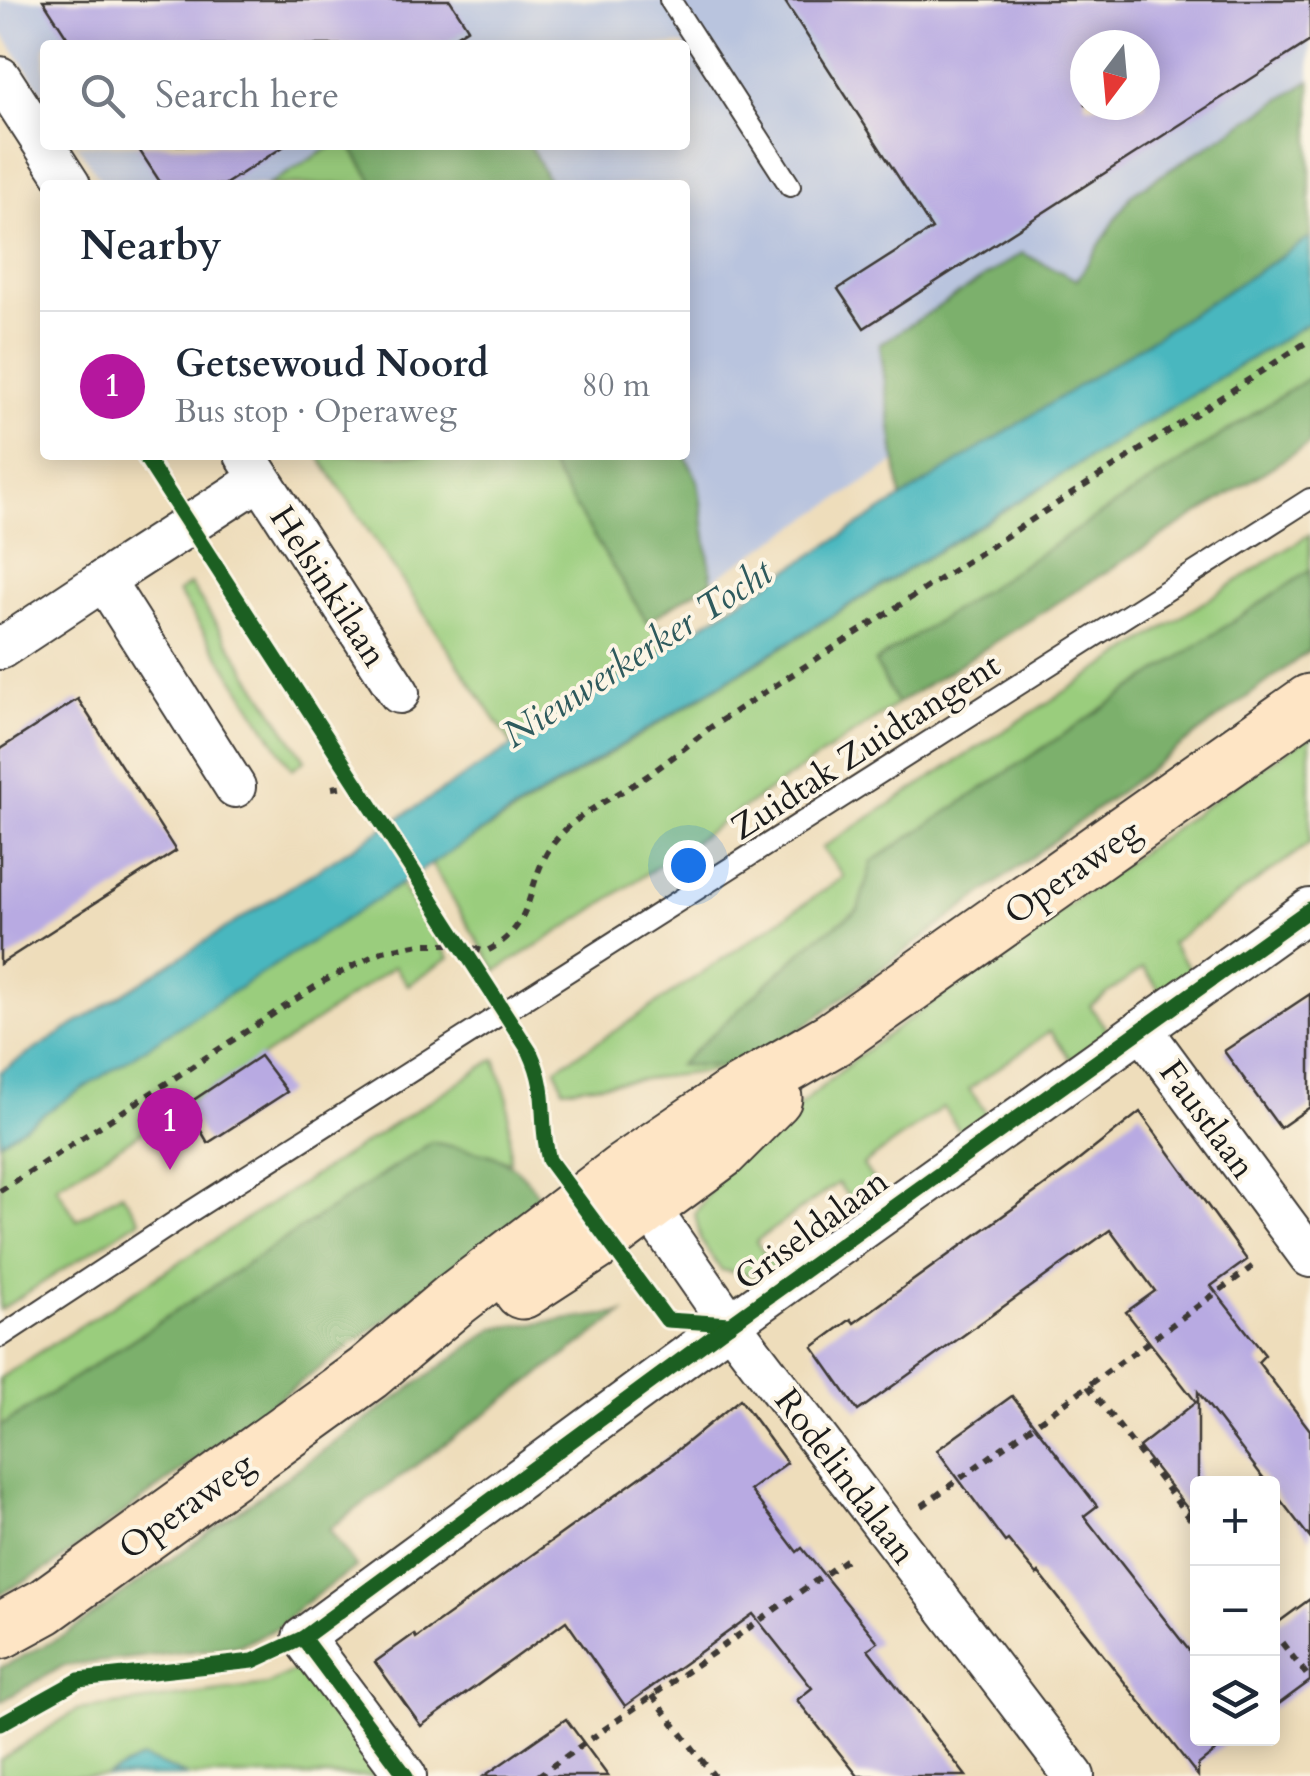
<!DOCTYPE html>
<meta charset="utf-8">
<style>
:root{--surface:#fff;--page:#f2f2f3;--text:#1f2937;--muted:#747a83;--line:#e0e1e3;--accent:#b5179e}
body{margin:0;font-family:Cardo,serif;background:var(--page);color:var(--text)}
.controls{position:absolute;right:30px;bottom:30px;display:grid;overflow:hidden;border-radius:10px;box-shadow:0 5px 25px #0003}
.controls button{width:90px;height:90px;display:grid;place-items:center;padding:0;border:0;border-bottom:2px solid var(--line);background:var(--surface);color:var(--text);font:50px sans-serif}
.compass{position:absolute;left:1070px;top:30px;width:90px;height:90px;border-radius:50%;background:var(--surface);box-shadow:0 5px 25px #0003;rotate:196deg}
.you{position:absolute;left:688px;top:865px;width:35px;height:35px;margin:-25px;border:8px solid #fff;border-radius:50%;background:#1a73e8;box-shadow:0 0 0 15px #1a73e833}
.badge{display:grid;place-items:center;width:65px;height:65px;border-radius:50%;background:var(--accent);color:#fff;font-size:32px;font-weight:700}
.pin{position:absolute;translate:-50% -82px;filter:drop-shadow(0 2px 5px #0008)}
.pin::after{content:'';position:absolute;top:52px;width:35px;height:30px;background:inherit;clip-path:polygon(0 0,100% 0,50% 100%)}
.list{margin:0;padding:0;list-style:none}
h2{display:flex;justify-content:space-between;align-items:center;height:130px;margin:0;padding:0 40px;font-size:42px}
h2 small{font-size:32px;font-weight:400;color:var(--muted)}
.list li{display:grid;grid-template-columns:65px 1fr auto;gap:30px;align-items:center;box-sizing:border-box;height:150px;padding:0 40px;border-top:2px solid var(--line)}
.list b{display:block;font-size:38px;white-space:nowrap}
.list p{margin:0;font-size:32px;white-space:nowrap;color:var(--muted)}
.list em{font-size:32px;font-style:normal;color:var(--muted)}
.icon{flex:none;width:55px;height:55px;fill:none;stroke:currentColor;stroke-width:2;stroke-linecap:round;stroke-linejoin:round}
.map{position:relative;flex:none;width:1310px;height:1776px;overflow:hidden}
.search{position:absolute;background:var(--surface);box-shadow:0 5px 25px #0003;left:40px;top:40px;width:650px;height:110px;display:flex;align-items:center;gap:25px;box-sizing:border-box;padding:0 35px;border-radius:10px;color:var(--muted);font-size:38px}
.panel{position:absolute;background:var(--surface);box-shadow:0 5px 25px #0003;left:40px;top:180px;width:650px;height:280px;border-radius:10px}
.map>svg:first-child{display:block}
.industrial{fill:#b9c4de;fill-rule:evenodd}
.green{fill:#9acd7d;stroke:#5b744c;stroke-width:2.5}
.forest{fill:#7bb06c;stroke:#4c6644;stroke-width:2.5}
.water{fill:#48b7bf;stroke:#326a6e;stroke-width:2.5}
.building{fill:#b8aae2;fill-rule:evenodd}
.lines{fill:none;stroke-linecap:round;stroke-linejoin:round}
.lane-casing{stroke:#3c3934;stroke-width:24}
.street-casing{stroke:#3c3934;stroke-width:44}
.secondary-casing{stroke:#3c3934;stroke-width:59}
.path{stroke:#3c3934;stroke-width:6;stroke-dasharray:8 8;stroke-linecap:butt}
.lane{stroke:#fff;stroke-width:20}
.street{stroke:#fff;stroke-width:40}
.secondary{stroke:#fee5c5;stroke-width:55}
.cycleway-casing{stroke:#fcf5e5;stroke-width:21}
.cycleway{stroke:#1b5e20;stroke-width:15}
.labels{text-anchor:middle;stroke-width:8;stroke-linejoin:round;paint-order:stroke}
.street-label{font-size:35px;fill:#1c1c1c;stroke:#fcf5e5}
.water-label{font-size:38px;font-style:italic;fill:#2e5a5d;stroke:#fcf5e5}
</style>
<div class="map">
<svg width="1310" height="1776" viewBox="0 0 1310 1776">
<rect width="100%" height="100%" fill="#fcf5e5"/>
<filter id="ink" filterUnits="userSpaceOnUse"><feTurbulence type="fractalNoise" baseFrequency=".01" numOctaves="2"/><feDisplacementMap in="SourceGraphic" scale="20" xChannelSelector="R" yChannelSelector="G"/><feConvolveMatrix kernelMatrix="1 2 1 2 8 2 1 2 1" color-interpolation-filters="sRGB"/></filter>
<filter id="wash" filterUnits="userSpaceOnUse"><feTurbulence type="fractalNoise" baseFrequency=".0048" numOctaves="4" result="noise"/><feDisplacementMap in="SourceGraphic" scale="40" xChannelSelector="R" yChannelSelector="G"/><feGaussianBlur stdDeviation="2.25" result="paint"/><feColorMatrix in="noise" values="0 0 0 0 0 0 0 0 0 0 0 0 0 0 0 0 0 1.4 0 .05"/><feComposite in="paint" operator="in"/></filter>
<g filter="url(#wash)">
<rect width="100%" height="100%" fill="#edb"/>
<g class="industrial">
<path d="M0,0H1310V196L647,622L543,455H685V185H375L350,145H685V45H45V97L0,29ZM1085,45H1145V105H1085Z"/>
<polygon points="77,145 334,145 268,185 104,185"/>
</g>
<g class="green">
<polygon points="334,145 350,145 375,185 268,185"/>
<polygon points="1310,322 1310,377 875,662 897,704 584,916 496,971 431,864"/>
<polygon points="318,455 543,455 647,622 686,634 513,746"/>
<polygon points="1310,534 1310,576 873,861 858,910 813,941 680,1065 751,1066 563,1089 556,1068 629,1022 844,877 822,848"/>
<polygon points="190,584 305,760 292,769 178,592"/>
<polygon points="1310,736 1310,843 1171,943 1192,972 1162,994 1143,968 1090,1006 1109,1033 1071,1060 1050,1031 969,1089 990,1118 964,1137 943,1107 863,1165 883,1195 859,1212 838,1183 759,1239 756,1242 777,1271 768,1278 721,1270 701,1241 695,1214 724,1169 861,1054 1237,783"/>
<polygon points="400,884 449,958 408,985 394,966 286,1042 56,1186 77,1220 122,1193 140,1220 0,1310 0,1141"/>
<polygon points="495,1059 508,1099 510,1161 432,1142 0,1427 0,1378"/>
<polygon points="305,1665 387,1776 188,1776 142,1758 105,1776 0,1776 0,1760 77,1710 267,1685"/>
</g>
<g class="forest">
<polygon points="1310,81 1310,238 901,500 880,344 1022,253 1077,280 1132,194"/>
<polygon points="350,145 530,145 550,185 375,185"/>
<polygon points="1310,377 1310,443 897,704 875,662"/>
<polygon points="543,455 685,455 698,481 712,581 647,622"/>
<polygon points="1310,570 1310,650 751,1066 679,1065 813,941 858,910 872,862"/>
<path d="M432,1142C487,1155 513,1150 543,1203L52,1566L0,1594V1427Z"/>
<polygon points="623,1313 329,1529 356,1567 301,1606 280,1627 238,1646 63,1666 0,1702 0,1668 65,1635 495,1328"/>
</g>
<g class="water">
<polygon points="1310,238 1310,322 509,814 0,1142 0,1072"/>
<polygon points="142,1758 188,1776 105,1776"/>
</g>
<g id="blocks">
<g class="building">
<polygon points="43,0 450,0 468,28 441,45 72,45"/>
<path d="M784,0H1310V41L864,328L838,289L932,229ZM1085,45H1145V105H1085Z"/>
<polygon points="136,145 286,145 224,185 162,185"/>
<polygon points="78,699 176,851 0,964 0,749"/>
<polygon points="1310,994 1310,1107 1280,1128 1224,1051"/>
<polygon points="260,1056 287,1092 208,1143 186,1105"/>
<polygon points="1140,1112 1247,1260 1211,1286 1265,1355 1258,1362 1310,1430 1310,1538 1272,1489 1272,1484 1268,1484 1198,1392 1198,1522 1139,1447 1196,1402 1126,1312 1155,1291 1110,1230 858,1411 813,1347 851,1319 854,1323 1069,1168"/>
<polygon points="1012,1396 1097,1506 1084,1516 1198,1662 1198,1738 1232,1738 1198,1765 1198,1776 1039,1573 1037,1575 1008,1540 1005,1542 937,1450"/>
<polygon points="740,1399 787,1463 750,1490 797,1552 802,1548 878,1642 868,1649 966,1776 858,1776 797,1700 812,1688 753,1614 625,1706 566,1621 421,1726 375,1662 414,1634 416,1638 670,1456"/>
<polygon points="1310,1599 1310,1681 1272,1709 1272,1627"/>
<polygon points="566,1719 608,1776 484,1776 537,1739"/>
</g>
</g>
</g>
<g filter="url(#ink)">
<use href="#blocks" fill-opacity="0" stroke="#3c3934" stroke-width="2.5"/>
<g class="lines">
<defs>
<g id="lane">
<polyline points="670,0 790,186"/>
<polyline points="0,1337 193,1210 1310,499"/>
</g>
<g id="street">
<polyline points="0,77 70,185"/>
<polyline points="245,455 399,693"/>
<polyline points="104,580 260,479"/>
<polyline points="0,649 104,580 235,787"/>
<polyline points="1142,1029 1310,1257"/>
<polyline points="634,1186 730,1324 1074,1776"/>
<polyline points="406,1776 303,1638 730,1324 1310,909"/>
</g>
<g id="secondary">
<polyline points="522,1291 605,1237 721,1151 774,1098"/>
<polyline points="0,1631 44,1607 368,1373 453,1301 624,1171 731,1098 833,1039 1310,702"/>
</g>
</defs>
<use href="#lane" class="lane-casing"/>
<use href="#street" class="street-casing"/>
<use href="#secondary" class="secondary-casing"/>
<g class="path">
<polyline points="332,788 357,784"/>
<path d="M0,1191L324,981L383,951L420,944H461L485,952C540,925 523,880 556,840C580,810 620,795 650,774C671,759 691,743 711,727L1310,340"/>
<polyline points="1088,1386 1198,1529"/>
<polyline points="922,1506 1256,1264"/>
<polyline points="1272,1630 1310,1679"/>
<polyline points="652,1695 714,1776"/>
<polyline points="538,1776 851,1556"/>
</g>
<use href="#lane" class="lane"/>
<use href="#street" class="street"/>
<use href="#secondary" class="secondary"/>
<defs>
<g id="cycleway">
<path d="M144,455L530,1052C550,1095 538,1119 549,1160L667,1320L730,1324"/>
<polyline points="303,1638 406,1776"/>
<polyline points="0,1724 79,1680 253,1661 303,1638 730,1324 1310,909"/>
</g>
</defs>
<use href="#cycleway" class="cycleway-casing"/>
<use href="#cycleway" class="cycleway"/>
</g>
</g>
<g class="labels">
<g class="street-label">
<text transform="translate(329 586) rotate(57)" y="12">Helsinkilaan</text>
<text transform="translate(865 746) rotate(-33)" y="12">Zuidtak Zuidtangent</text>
<text transform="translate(1072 871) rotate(-35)" y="12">Operaweg</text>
<text transform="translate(1208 1119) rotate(54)" y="12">Faustlaan</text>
<text transform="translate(811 1229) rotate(-36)" y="12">Griseldalaan</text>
<text transform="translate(846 1476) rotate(53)" y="12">Rodelindalaan</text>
<text transform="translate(186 1505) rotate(-36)" y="12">Operaweg</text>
</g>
<g class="water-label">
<text transform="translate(637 653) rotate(-33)" y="13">Nieuwerkerker Tocht</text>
</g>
</g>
</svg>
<div class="controls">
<button>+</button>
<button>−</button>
<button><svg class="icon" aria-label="layers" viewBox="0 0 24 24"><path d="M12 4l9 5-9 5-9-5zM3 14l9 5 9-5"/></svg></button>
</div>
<svg class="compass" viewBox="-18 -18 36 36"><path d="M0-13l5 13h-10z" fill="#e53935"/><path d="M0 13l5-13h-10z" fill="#747a83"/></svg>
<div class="you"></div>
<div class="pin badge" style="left:170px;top:1170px">1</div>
<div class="search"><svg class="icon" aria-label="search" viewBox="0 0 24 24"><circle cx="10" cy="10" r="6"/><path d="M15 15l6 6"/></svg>Search here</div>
<section class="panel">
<h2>Nearby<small></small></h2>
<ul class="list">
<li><span class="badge">1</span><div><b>Getsewoud Noord</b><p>Bus stop · Operaweg</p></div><em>80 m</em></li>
</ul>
</section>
</div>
